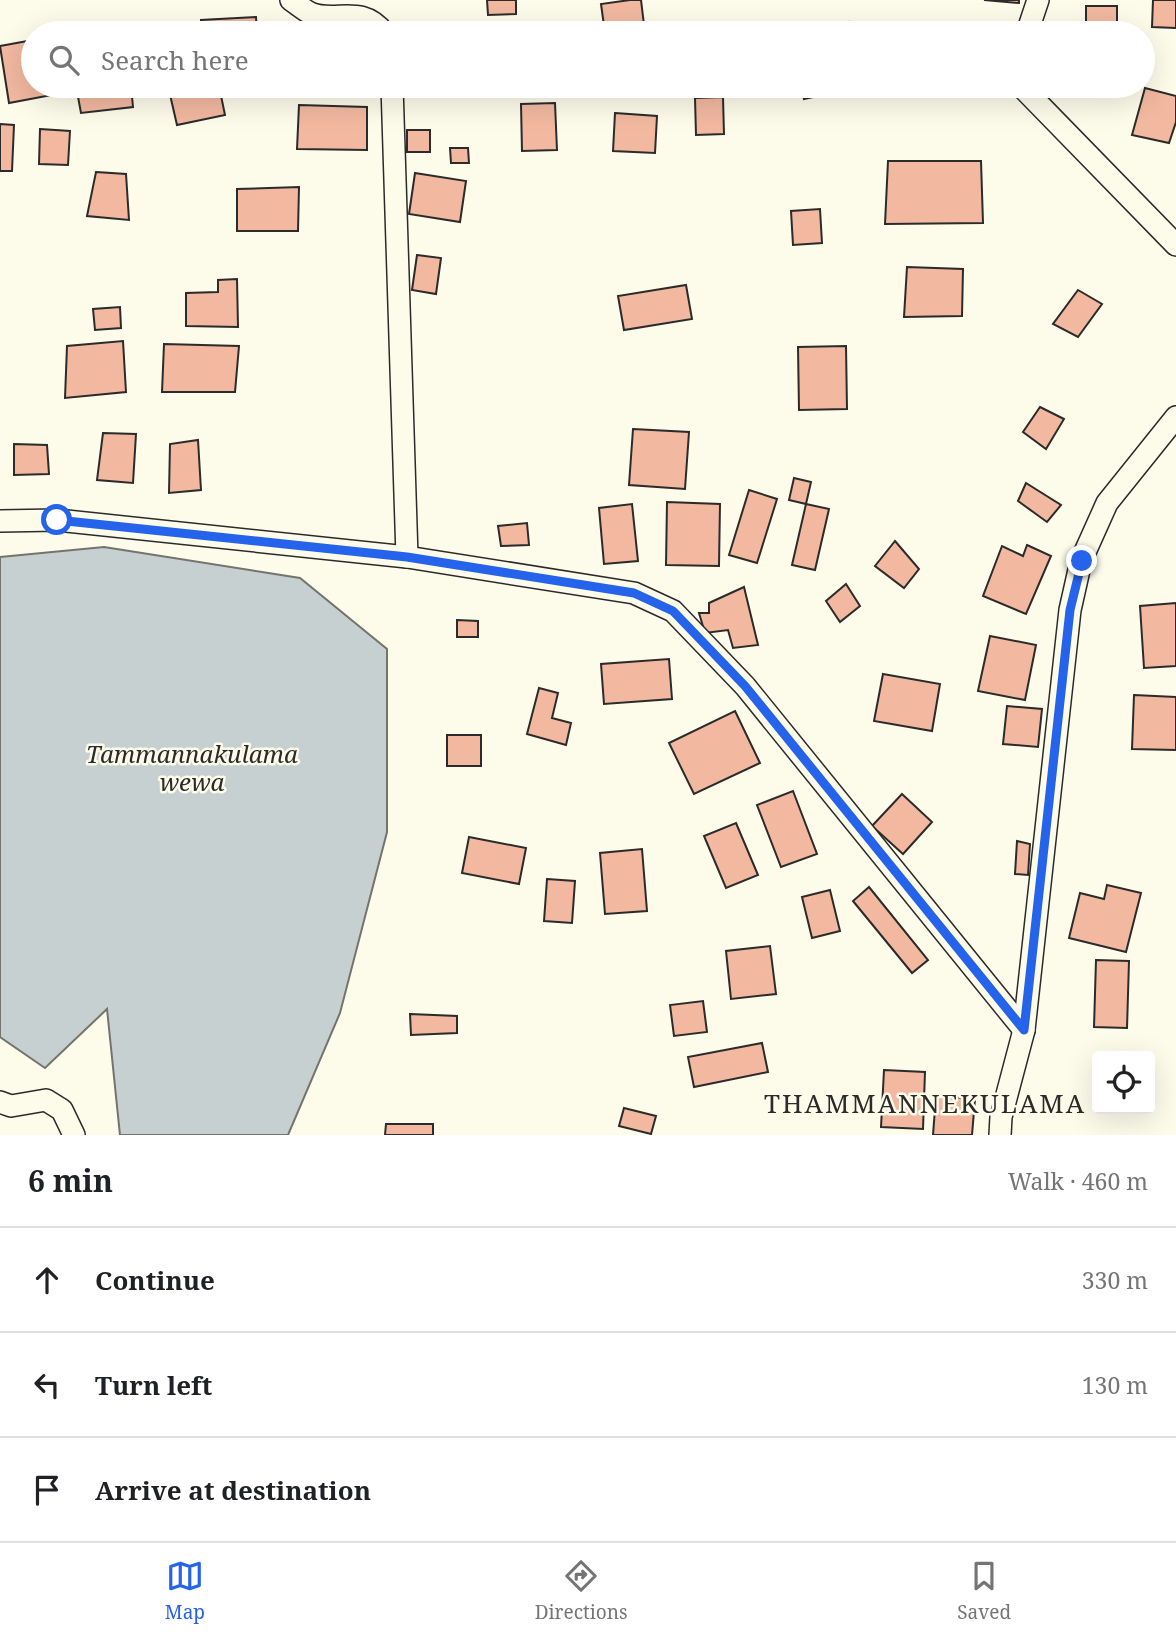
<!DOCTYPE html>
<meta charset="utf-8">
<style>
:root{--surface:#fff;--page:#f6f6f6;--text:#202124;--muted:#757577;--line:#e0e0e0;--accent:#2563eb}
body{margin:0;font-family:"Noto Serif",serif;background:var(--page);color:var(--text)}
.controls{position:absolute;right:21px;bottom:21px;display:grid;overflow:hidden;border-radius:7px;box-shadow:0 7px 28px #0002}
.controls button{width:63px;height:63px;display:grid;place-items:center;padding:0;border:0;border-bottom:2px solid var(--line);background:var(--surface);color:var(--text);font:35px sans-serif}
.stop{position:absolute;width:21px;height:21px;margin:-16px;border:5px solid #2563eb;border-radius:50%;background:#fff}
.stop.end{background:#2563eb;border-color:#fff;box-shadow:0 2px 7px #0008}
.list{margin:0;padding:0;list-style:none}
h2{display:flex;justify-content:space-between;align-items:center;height:91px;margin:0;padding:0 28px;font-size:30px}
h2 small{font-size:23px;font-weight:400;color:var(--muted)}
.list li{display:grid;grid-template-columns:46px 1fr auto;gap:21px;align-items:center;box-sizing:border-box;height:105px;padding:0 28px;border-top:2px solid var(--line)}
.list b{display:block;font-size:26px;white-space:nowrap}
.list em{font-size:23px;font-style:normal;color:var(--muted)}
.icon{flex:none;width:38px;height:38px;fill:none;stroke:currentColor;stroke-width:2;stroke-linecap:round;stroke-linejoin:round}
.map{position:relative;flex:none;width:1176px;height:1135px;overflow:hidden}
.search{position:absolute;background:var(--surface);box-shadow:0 7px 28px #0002;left:21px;right:21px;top:21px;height:77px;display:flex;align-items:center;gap:18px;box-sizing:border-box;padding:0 24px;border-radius:38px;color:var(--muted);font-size:26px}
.sheet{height:406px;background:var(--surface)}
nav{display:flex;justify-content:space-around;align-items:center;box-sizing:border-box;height:98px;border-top:2px solid var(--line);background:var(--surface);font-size:19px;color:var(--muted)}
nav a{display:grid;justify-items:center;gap:4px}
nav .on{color:var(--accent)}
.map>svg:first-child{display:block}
.water{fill:#c7d0d0;stroke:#74746e;stroke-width:2}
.building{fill:#f2b8a0;stroke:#2b2b2b;stroke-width:2}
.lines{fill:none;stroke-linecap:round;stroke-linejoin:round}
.minor-casing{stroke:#2b2b2b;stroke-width:24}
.minor{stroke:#fdfbea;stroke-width:21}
.route{stroke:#2563eb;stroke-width:9}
.labels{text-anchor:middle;stroke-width:5;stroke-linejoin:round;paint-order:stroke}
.water-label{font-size:24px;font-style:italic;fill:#2b2b2b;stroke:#fdfbea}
.quarter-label{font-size:26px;letter-spacing:2px;fill:#2b2b2b;stroke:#fdfbea}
</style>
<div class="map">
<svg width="1176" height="1135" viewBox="0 0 1176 1135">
<rect width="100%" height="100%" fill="#fdfbea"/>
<polygon class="water" points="104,547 300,578 387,649 387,832 340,1013 288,1135 120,1135 107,1009 45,1068 0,1037 0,557"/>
<g class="building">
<polygon points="487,0 516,0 516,14 488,15"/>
<polygon points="630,0 641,0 645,33 605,33 601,4"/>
<polygon points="984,0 1019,0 1019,3"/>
<polygon points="1153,0 1176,0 1176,28 1152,27"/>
<rect x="1086" y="6" width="31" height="27"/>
<polygon points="256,17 257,33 201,33 201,20"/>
<polygon points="849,22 851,33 793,33"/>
<polygon points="455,25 455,33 422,33 422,26"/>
<polygon points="33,40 33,86 56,86 57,94 9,103 0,46"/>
<polygon points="76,86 131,86 133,107 81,113"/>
<polygon points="168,86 219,86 225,115 177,125"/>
<polygon points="802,86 825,86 827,94 804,99"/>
<polygon points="903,86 931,86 903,90"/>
<polygon points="1145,88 1176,96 1176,122 1169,143 1132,135"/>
<polygon points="723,97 724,134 696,135 695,98"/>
<polygon points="555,103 557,150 522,151 521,104"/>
<polygon points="299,105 367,107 367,150 297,149"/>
<polygon points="615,113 657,116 655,153 613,151"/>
<polygon points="0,124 14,125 12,171 0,171"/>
<polygon points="40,129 70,131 68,165 39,164"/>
<rect x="407" y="130" width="23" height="22"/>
<polygon points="450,148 468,148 469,163 451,163"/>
<polygon points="888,161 981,161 983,223 885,224"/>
<polygon points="96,172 126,174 129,220 87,216"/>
<polygon points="415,173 466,181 460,222 409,214"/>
<polygon points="299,187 298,231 237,231 237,189"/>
<polygon points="820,209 822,243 793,245 791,211"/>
<polygon points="417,255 441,258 436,294 412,290"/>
<polygon points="907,267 963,269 962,316 904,317"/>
<polygon points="237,279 238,327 186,326 186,293 218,292 218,280"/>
<polygon points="686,285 692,319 624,330 618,296"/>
<polygon points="1078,290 1102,304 1078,337 1053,324"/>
<polygon points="120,307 121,328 95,330 93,309"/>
<polygon points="123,341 126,392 65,398 67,346"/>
<polygon points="164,344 239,346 235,392 162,392"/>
<polygon points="846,346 847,409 799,410 798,347"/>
<polygon points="1040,407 1064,419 1046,449 1023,432"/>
<polygon points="633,429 689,432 685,489 629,485"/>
<polygon points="103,433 136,434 133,483 97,480"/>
<polygon points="198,440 201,490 169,493 170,444"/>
<polygon points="14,444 47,445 49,474 14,475"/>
<polygon points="794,478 811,482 806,504 789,500"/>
<polygon points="1026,483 1061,505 1047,522 1018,501"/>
<polygon points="749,490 777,499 757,563 729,555"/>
<polygon points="667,502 720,504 719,566 666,565"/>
<polygon points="632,504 638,561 604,564 599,508"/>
<polygon points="806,504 829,509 815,570 792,565"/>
<polygon points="527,523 529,545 501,546 498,526"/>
<polygon points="895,541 919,569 904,588 875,566"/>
<polygon points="1027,545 1051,556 1026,614 983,596 1002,546 1023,556"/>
<polygon points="846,584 860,606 840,622 826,601"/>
<polygon points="744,587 758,645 733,648 728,630 705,633 699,613 709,613 709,603"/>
<polygon points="1176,603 1176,666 1144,668 1140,606"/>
<polygon points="457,620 478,621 478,637 457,637"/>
<polygon points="990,636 1036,645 1025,700 978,691"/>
<polygon points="669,659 672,699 604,704 601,664"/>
<polygon points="883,674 940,684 932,731 874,721"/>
<polygon points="539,688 558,693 552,718 571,723 566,745 527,734"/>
<polygon points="1134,695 1176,697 1176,750 1132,749"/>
<polygon points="1007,706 1042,709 1038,747 1003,744"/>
<polygon points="735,711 760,763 694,794 669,743"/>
<rect x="447" y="735" width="34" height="31"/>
<polygon points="793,791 817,854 781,867 757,805"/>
<polygon points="902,794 932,822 903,854 872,826"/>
<polygon points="736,823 758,875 726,888 704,836"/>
<polygon points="469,837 526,848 519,884 462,873"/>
<polygon points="1017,841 1030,844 1028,875 1015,874"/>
<polygon points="642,849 647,911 605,914 600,853"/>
<polygon points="547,879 575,881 572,923 544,921"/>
<polygon points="1107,885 1141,893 1126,952 1069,938 1080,893 1104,899"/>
<polygon points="869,887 928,960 912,973 853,901"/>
<polygon points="830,890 840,931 812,938 802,897"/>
<polygon points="770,946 776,994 731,999 726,951"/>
<polygon points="1096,960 1129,961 1127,1028 1094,1027"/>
<polygon points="703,1001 707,1032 674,1036 670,1005"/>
<polygon points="410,1014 457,1016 457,1033 411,1035"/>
<polygon points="762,1043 768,1072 694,1087 688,1057"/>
<polygon points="884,1070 925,1072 923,1129 881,1127"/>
<polygon points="936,1096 975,1099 972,1135 933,1135"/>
<polygon points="624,1108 656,1116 651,1134 619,1126"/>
<polygon points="386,1124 433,1124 433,1135 385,1135"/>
</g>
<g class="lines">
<defs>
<g id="minor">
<path d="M291,0C297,4 304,10 310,13C335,24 361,3 384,33"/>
<polyline points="1027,33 1038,0"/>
<polyline points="392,86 407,557"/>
<polyline points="1021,86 1176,245"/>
<polyline points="0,521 57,520 407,557 634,593 673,611 745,686 1024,1030"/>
<polyline points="0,1102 11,1106 46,1100 62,1110 74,1135"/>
<polyline points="1000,1135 1001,1117 1024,1030 1070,610 1081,561 1107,503 1176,417"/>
</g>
</defs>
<use href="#minor" class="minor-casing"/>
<use href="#minor" class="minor"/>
</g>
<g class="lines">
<polyline class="route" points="57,520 407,557 634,593 673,611 745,686 1024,1030 1070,610 1082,561"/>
</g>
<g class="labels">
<g class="water-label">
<text x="192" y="763">Tammannakulama<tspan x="192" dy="28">wewa</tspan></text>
</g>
<g class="quarter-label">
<text x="925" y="1113">THAMMANNEKULAMA</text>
</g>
</g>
</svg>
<div class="controls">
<button><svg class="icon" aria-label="locate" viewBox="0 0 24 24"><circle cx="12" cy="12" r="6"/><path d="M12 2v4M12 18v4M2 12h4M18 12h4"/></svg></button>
</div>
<div class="stop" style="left:57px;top:520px"></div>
<div class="stop end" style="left:1082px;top:561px"></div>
<div class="search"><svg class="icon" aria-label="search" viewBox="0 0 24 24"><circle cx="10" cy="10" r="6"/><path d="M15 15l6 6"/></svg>Search here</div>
</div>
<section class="sheet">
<h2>6 min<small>Walk · 460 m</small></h2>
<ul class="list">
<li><svg class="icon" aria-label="ahead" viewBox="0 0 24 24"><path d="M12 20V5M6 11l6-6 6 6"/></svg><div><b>Continue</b></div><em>330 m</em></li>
<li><svg class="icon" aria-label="left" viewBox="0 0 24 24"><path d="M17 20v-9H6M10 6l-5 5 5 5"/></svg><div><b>Turn left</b></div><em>130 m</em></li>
<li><svg class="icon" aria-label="arrive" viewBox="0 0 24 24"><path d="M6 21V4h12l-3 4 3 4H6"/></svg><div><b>Arrive at destination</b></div></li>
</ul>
</section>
<nav>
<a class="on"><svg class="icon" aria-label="map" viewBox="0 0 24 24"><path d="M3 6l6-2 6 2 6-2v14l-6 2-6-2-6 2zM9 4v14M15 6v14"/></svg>Map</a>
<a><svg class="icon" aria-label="directions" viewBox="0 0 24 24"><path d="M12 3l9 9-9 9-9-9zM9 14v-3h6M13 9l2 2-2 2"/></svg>Directions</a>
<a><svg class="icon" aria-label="saved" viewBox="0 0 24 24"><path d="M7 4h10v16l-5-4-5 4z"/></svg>Saved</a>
</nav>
